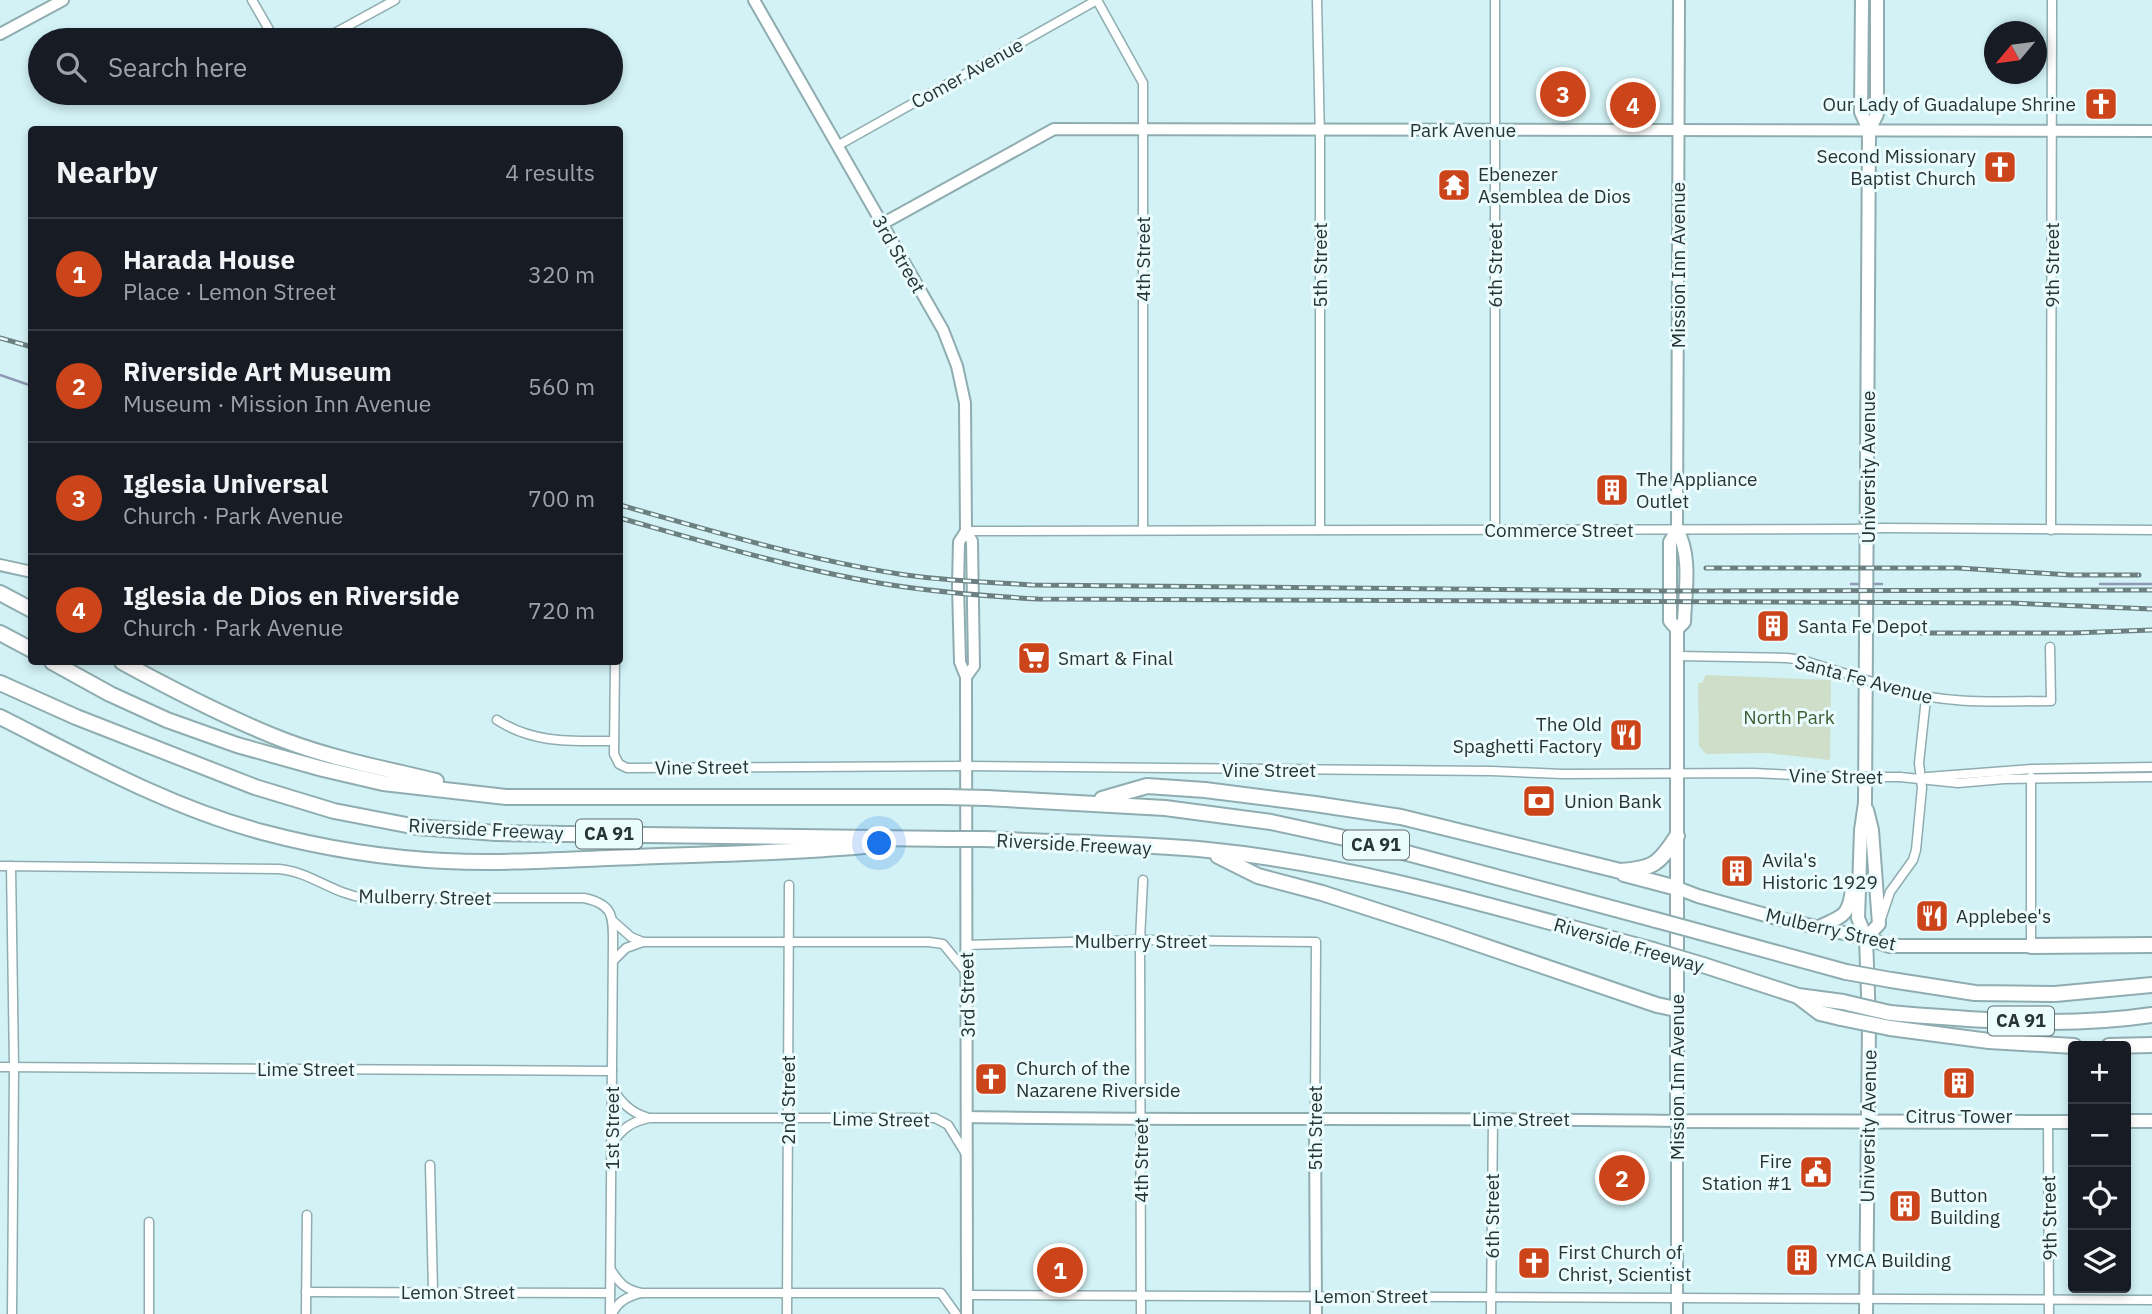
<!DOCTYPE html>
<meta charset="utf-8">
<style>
:root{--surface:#171b24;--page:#20242c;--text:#f1f3f6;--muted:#9ea1a6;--line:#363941;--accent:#cc4419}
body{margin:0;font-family:"IBM Plex Sans",sans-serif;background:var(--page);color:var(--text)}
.controls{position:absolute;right:21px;bottom:21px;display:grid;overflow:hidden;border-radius:7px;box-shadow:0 4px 10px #0003}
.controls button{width:63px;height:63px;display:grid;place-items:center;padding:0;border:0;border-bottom:2px solid var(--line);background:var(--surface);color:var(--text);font:35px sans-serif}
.compass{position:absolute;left:1984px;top:21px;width:63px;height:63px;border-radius:50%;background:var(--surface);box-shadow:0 4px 10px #0003;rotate:241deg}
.you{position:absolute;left:880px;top:844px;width:24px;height:24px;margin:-18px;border:5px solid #fff;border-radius:50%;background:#1a73e8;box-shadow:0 0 0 10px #1a73e833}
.badge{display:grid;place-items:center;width:46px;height:46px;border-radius:50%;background:var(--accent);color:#fff;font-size:23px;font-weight:700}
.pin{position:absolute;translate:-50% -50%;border:4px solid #fff;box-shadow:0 2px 7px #0006}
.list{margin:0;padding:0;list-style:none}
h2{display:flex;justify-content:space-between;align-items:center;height:91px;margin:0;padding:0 28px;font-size:30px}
h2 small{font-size:23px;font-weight:400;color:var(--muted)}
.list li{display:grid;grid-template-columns:46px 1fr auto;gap:21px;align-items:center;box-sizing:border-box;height:112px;padding:0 28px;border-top:2px solid var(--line)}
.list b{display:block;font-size:26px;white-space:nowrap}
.list p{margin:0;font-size:23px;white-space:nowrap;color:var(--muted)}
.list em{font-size:23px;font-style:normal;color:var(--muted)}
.icon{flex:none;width:38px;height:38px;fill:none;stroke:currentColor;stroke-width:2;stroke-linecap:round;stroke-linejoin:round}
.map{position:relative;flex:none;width:2152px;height:1314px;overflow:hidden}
.search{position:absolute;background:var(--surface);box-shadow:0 4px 10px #0003;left:28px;top:28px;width:595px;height:77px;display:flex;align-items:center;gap:18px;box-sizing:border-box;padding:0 24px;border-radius:38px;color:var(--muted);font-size:26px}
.panel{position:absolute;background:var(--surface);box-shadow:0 4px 10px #0003;left:28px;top:126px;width:595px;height:539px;border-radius:7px}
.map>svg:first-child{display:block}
.green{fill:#cedec8}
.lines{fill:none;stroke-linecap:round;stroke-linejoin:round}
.stream{stroke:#8f98b4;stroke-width:2.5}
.street-casing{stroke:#8fadb0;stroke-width:11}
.secondary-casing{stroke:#8fadb0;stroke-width:14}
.primary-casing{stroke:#8fadb0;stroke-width:16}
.highway-casing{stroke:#8fadb0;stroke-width:18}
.street{stroke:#fff;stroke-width:8}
.secondary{stroke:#fff;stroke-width:10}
.primary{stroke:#fff;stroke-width:12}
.highway{stroke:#fff;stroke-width:14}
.rail-casing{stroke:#6c8082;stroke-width:5}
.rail{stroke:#eafcfe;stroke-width:2.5;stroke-dasharray:8;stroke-linecap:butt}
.street-bridge-casing{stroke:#8fadb0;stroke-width:11;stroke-linecap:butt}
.highway-bridge-casing{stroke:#8fadb0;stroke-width:18;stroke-linecap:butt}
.street-bridge{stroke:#fff;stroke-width:8}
.highway-bridge{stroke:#fff;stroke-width:14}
.labels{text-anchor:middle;stroke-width:6;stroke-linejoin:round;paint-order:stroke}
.shield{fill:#eafcfe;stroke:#626f71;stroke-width:2}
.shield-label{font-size:18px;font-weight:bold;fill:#273334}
.street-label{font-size:19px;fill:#273334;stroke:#eafcfe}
.poi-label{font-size:19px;fill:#273334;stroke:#eafcfe;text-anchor:start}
.park-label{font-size:19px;fill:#425e35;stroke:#eafcfe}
</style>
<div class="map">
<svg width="2152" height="1314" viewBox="0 0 2152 1314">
<rect width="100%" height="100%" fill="#d2f2f5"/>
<polygon class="green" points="1706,675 1831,680 1830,760 1767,753 1706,754 1699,746 1698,683 1702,683"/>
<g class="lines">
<g class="stream">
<polyline points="0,375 32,386"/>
<polyline points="1851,584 1861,584"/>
<polyline points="1872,584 1882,584"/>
<polyline points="2100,584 2152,584"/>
</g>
<defs>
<g id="street">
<polyline points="252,0 275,40"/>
<polyline points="1097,0 1143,83 1143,530"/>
<polyline points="1317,0 1320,139 1320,530"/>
<polyline points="322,40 395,0"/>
<polyline points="837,146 1097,0"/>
<polyline points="1884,528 2152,530"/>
<polyline points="1495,529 1495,0"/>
<polyline points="2051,530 2052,0"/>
<polyline points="966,531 1853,529"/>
<polyline points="1677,656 1787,658 1802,660 1837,671"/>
<polyline points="615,662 614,754 619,764 627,768 965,766 1492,771 1562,774 1753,773 1837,777"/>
<path d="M1899,690C1951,705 1997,701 2051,701L2050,647"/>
<path d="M497,720C534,744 572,741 614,741"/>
<polyline points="1900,777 1958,783 2004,779 2152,777"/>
<polyline points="1927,777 2032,769 2152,767"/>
<path d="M0,866L279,869C311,872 333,894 365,898H584C613,904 613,916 613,942L610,1314"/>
<polyline points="11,866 14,1067 12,1314"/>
<polyline points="613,921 631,937 643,942"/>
<polyline points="1880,922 1890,892 1913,860 1916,850 1922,788 1919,763 1926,698"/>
<polyline points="966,945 1140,940 1316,942 1315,1120"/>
<polyline points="2031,946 2031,777"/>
<polyline points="614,960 626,948 643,942 929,942 943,944 966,972"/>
<polyline points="0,1067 612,1071"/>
<path d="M612,1088C621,1102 630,1112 646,1117"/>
<polyline points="2048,1123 2049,1314"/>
<path d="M612,1143C623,1128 631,1122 649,1118H935L948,1125L966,1154"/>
<polyline points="430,1165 433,1291"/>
<polyline points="149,1222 149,1314"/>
<path d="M611,1270C620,1284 625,1289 641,1293H941L956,1314"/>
<polyline points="306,1292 610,1293"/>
<polyline points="967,1295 2152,1300"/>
<polyline points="306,1314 307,1215"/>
<path d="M612,1314C618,1301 627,1297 641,1293"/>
<polyline points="787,1314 789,885"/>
<polyline points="1141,1314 1140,940 1143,880"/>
<polyline points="1491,1314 1493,1119"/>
</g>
<g id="secondary">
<polyline points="754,0 943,330 957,366 965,403 966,531 972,541 974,666 966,677"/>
<polyline points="0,34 63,0"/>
<polyline points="882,224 1054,129 2152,131"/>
<polyline points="1677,530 1679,0"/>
<polyline points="966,531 959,542 958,586 960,662 966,677 967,1314"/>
<polyline points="0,565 32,572"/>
<path d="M968,1117C1204,1121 1441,1117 1677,1121V1314"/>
<polyline points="1315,1120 1316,1314"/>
</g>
<g id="primary">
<polyline points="1862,0 1861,112 1869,130 1865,803 1861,830 1858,918 1866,938 1869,1023 1866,1314"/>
<polyline points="1869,130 1877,114 1877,0"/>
<path d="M1677,629L1684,622C1685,594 1692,555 1677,530L1670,542V621L1677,629V1121L2073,1122"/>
<polyline points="1677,888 1698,896 1780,919 1866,938 1889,946 2031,946"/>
<path d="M1819,927C1842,916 1849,917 1852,889"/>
<polyline points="1866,938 1879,924 1872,830 1867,810"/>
<polyline points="2126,1121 2152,1121"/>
</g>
<g id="highway">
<polyline points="0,593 32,610"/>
<polyline points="0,633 32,650"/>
<polyline points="52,662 110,694 167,720 237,745 323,769 383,783 506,797 946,797"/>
<path d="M122,662C175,691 229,719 286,741C334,759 386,769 436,781"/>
<polyline points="0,683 76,717 255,787 334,811 417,827 496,833 949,839"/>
<path d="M0,717C85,760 169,807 262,832C322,848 383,858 445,861C509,864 573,859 636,857C713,854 788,853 864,846"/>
<polyline points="987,798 1165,808 1271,822 1377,845 1656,920"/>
<path d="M1102,799L1147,786L1205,790L1315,804L1401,817L1620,871C1653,869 1659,864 1677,836"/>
<path d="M985,839C1059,843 1134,843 1208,850C1359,865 1507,911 1653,950"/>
<polyline points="1218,856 1258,876 1322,893 1446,933 1657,1005 1676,1009"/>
<polyline points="1624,874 1677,888"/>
<polyline points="1700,932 1846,972"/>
<polyline points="2031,946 2152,945"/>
<polyline points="1703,965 1798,996 1843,1002"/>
<polyline points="1891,980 1975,993 2055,994 2152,985"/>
<polyline points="1799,997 1820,1013 1841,1018"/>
<path d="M1890,1013C1976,1020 2066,1028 2152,1015"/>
<polyline points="1890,1028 1989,1041 2074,1046"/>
<polyline points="2109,1046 2152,1045"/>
</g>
</defs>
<use href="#street" class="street-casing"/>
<use href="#secondary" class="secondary-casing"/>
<use href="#primary" class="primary-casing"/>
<use href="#highway" class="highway-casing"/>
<use href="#street" class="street"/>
<use href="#secondary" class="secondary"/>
<use href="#primary" class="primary"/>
<use href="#highway" class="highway"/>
<defs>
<g id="rail">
<polyline points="0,338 32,347"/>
<path d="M620,505C712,531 804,559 899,574C943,581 988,582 1032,585L1670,591L2152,590"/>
<path d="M620,518C705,542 791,568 879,583C932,592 985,596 1038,599L2011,603L2152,609"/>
<polyline points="1706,568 1958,568 2071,575 2139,575"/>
<polyline points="1921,633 2073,633 2152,630"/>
</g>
</defs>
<use href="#rail" class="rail-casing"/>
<use href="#rail" class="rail"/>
<defs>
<g id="street-bridge">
<polyline points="1853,529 1884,528"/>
<polyline points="1837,671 1899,690"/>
<polyline points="1837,777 1900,777"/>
</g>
<g id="highway-bridge">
<polyline points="946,797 987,798"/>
<polyline points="949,839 985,839"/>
<polyline points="1656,920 1700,932"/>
<polyline points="1653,950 1703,965"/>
<polyline points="1846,972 1891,980"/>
<polyline points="1843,1002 1890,1013"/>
<polyline points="1841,1018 1890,1028"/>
</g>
</defs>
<use href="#street-bridge" class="street-bridge-casing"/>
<use href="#highway-bridge" class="highway-bridge-casing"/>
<use href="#street-bridge" class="street-bridge"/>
<use href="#highway-bridge" class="highway-bridge"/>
</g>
<defs>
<symbol id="church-square" viewBox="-11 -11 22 22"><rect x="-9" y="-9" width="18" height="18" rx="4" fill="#cc4419" stroke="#eafcfe"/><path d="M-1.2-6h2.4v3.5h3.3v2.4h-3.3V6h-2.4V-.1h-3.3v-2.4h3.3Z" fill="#fff"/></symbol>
<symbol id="temple-square" viewBox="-11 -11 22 22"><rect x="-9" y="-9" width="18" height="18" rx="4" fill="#cc4419" stroke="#eafcfe"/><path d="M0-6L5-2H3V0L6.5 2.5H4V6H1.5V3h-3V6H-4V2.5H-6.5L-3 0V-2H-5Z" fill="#fff"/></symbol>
<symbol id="building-square" viewBox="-11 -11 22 22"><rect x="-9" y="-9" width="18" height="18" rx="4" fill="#cc4419" stroke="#eafcfe"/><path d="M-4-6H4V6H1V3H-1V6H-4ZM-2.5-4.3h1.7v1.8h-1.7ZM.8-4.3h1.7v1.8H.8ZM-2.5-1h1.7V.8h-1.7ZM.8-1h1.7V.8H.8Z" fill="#fff"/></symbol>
<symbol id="supermarket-square" viewBox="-11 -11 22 22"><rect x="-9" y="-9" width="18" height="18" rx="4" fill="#cc4419" stroke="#eafcfe"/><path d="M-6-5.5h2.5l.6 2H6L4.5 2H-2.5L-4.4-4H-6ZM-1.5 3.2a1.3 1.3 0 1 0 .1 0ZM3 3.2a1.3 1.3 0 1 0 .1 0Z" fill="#fff"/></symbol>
<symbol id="restaurant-square" viewBox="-11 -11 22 22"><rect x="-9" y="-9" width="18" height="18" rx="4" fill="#cc4419" stroke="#eafcfe"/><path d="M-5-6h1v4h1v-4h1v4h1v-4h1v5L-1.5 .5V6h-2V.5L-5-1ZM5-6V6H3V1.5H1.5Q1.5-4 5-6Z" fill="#fff"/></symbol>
<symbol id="bank-square" viewBox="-11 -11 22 22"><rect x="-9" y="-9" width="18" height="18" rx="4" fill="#cc4419" stroke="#eafcfe"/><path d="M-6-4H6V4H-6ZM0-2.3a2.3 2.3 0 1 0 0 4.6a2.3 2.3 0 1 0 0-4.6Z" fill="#fff"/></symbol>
<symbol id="civic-square" viewBox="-11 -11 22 22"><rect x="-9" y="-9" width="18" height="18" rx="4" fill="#cc4419" stroke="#eafcfe"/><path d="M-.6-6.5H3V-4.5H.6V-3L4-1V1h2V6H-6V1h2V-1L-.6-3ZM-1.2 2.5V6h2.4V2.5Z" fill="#fff"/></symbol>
</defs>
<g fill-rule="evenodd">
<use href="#church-square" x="2082" y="85" width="38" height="38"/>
<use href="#church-square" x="1981" y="148" width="38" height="38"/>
<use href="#temple-square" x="1435" y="166" width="38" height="38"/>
<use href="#building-square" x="1593" y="471" width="38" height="38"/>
<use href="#building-square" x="1754" y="607" width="38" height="38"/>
<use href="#supermarket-square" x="1015" y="639" width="38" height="38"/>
<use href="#restaurant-square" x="1607" y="716" width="38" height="38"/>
<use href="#bank-square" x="1520" y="782" width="38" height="38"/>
<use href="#building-square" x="1718" y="852" width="38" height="38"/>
<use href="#restaurant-square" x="1913" y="897" width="38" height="38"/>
<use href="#church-square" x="972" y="1060" width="38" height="38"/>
<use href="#building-square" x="1940" y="1064" width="38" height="38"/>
<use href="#civic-square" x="1797" y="1153" width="38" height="38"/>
<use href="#building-square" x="1886" y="1187" width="38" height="38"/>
<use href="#building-square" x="1783" y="1241" width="38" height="38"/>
<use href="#church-square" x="1515" y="1244" width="38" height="38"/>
</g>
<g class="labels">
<g class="shield">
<rect x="576" y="819.5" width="66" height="29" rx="5"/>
<rect x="1343" y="830.5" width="66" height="29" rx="5"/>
<rect x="1988" y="1006.5" width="66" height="29" rx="5"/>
</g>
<g class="shield-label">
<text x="609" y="840">CA 91</text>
<text x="1376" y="851">CA 91</text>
<text x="2021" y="1027">CA 91</text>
</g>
<g class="street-label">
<text transform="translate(967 73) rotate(-29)" y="7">Comer Avenue</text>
<text x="1463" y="137">Park Avenue</text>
<text transform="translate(899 254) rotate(60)" y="7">3rd Street</text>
<text transform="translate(1143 259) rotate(-90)" y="7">4th Street</text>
<text transform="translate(1320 265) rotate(-90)" y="7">5th Street</text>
<text transform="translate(1495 265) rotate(-90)" y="7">6th Street</text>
<text transform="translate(1678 265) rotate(-90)" y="7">Mission Inn Avenue</text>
<text transform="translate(2052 265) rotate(-90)" y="7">9th Street</text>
<text transform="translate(1868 467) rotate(-90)" y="7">University Avenue</text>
<text x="1559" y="537">Commerce Street</text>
<text transform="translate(1864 679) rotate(15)" y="7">Santa Fe Avenue</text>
<text transform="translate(702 767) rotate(-1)" y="7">Vine Street</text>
<text x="1269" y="777">Vine Street</text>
<text transform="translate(1836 776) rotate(1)" y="7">Vine Street</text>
<text transform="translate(486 829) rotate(3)" y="7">Riverside Freeway</text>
<text transform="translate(1074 844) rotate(3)" y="7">Riverside Freeway</text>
<text transform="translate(425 897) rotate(1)" y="7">Mulberry Street</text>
<text transform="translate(1831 929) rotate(13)" y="7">Mulberry Street</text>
<text x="1141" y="948">Mulberry Street</text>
<text transform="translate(1629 945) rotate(16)" y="7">Riverside Freeway</text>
<text transform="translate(967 995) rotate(-91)" y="7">3rd Street</text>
<text x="306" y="1076">Lime Street</text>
<text transform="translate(1677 1077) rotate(-90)" y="7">Mission Inn Avenue</text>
<text transform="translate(788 1100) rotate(-90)" y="7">2nd Street</text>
<text transform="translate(881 1119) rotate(1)" y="7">Lime Street</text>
<text x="1521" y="1126">Lime Street</text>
<text transform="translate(1868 1126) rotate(-89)" y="7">University Avenue</text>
<text transform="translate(612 1128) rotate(-90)" y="7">1st Street</text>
<text transform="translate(1315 1128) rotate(-90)" y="7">5th Street</text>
<text transform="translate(1141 1160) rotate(-90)" y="7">4th Street</text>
<text transform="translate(1492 1216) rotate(-90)" y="7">6th Street</text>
<text transform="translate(2049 1218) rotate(-91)" y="7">9th Street</text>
<text x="458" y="1299">Lemon Street</text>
<text x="1371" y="1303">Lemon Street</text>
</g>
<g class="poi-label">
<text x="2076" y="111" text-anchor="end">Our Lady of Guadalupe Shrine</text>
<text x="1976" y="163" text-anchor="end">Second Missionary<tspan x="1976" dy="22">Baptist Church</tspan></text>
<text x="1478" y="181">Ebenezer<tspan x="1478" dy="22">Asemblea de Dios</tspan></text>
<text x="1636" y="486">The Appliance<tspan x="1636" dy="22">Outlet</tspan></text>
<text x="1798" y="633">Santa Fe Depot</text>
<text x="1058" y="665">Smart &amp; Final</text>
<text x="1602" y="731" text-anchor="end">The Old<tspan x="1602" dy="22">Spaghetti Factory</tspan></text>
<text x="1564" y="808">Union Bank</text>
<text x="1762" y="867">Avila's<tspan x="1762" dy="22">Historic 1929</tspan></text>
<text x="1956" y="923">Applebee's</text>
<text x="1016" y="1075">Church of the<tspan x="1016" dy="22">Nazarene Riverside</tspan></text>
<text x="1959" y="1123" text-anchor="middle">Citrus Tower</text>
<text x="1792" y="1168" text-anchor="end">Fire<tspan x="1792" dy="22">Station #1</tspan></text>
<text x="1930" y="1202">Button<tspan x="1930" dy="22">Building</tspan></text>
<text x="1558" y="1259">First Church of<tspan x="1558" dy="22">Christ, Scientist</tspan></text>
<text x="1826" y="1267">YMCA Building</text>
</g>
<g class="park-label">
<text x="1789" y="724">North Park</text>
</g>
</g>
</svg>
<div class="controls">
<button>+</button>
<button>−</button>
<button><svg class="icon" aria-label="locate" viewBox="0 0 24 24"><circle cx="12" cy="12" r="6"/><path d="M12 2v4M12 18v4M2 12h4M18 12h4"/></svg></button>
<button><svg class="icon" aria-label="layers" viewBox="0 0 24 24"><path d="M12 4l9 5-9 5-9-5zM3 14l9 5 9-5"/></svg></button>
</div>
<svg class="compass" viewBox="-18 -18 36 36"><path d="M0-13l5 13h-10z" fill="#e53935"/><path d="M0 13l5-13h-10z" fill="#9ea1a6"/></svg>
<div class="you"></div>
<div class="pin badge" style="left:1060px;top:1270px">1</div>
<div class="pin badge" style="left:1622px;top:1178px">2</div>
<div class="pin badge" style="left:1563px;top:94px">3</div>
<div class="pin badge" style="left:1633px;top:105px">4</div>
<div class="search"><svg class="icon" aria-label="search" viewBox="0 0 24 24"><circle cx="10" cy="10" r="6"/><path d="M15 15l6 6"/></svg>Search here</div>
<section class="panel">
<h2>Nearby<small>4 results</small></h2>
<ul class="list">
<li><span class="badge">1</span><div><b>Harada House</b><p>Place · Lemon Street</p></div><em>320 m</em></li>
<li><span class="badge">2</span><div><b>Riverside Art Museum</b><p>Museum · Mission Inn Avenue</p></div><em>560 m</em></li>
<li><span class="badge">3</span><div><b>Iglesia Universal</b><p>Church · Park Avenue</p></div><em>700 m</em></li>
<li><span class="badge">4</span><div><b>Iglesia de Dios en Riverside</b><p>Church · Park Avenue</p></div><em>720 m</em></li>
</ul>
</section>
</div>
